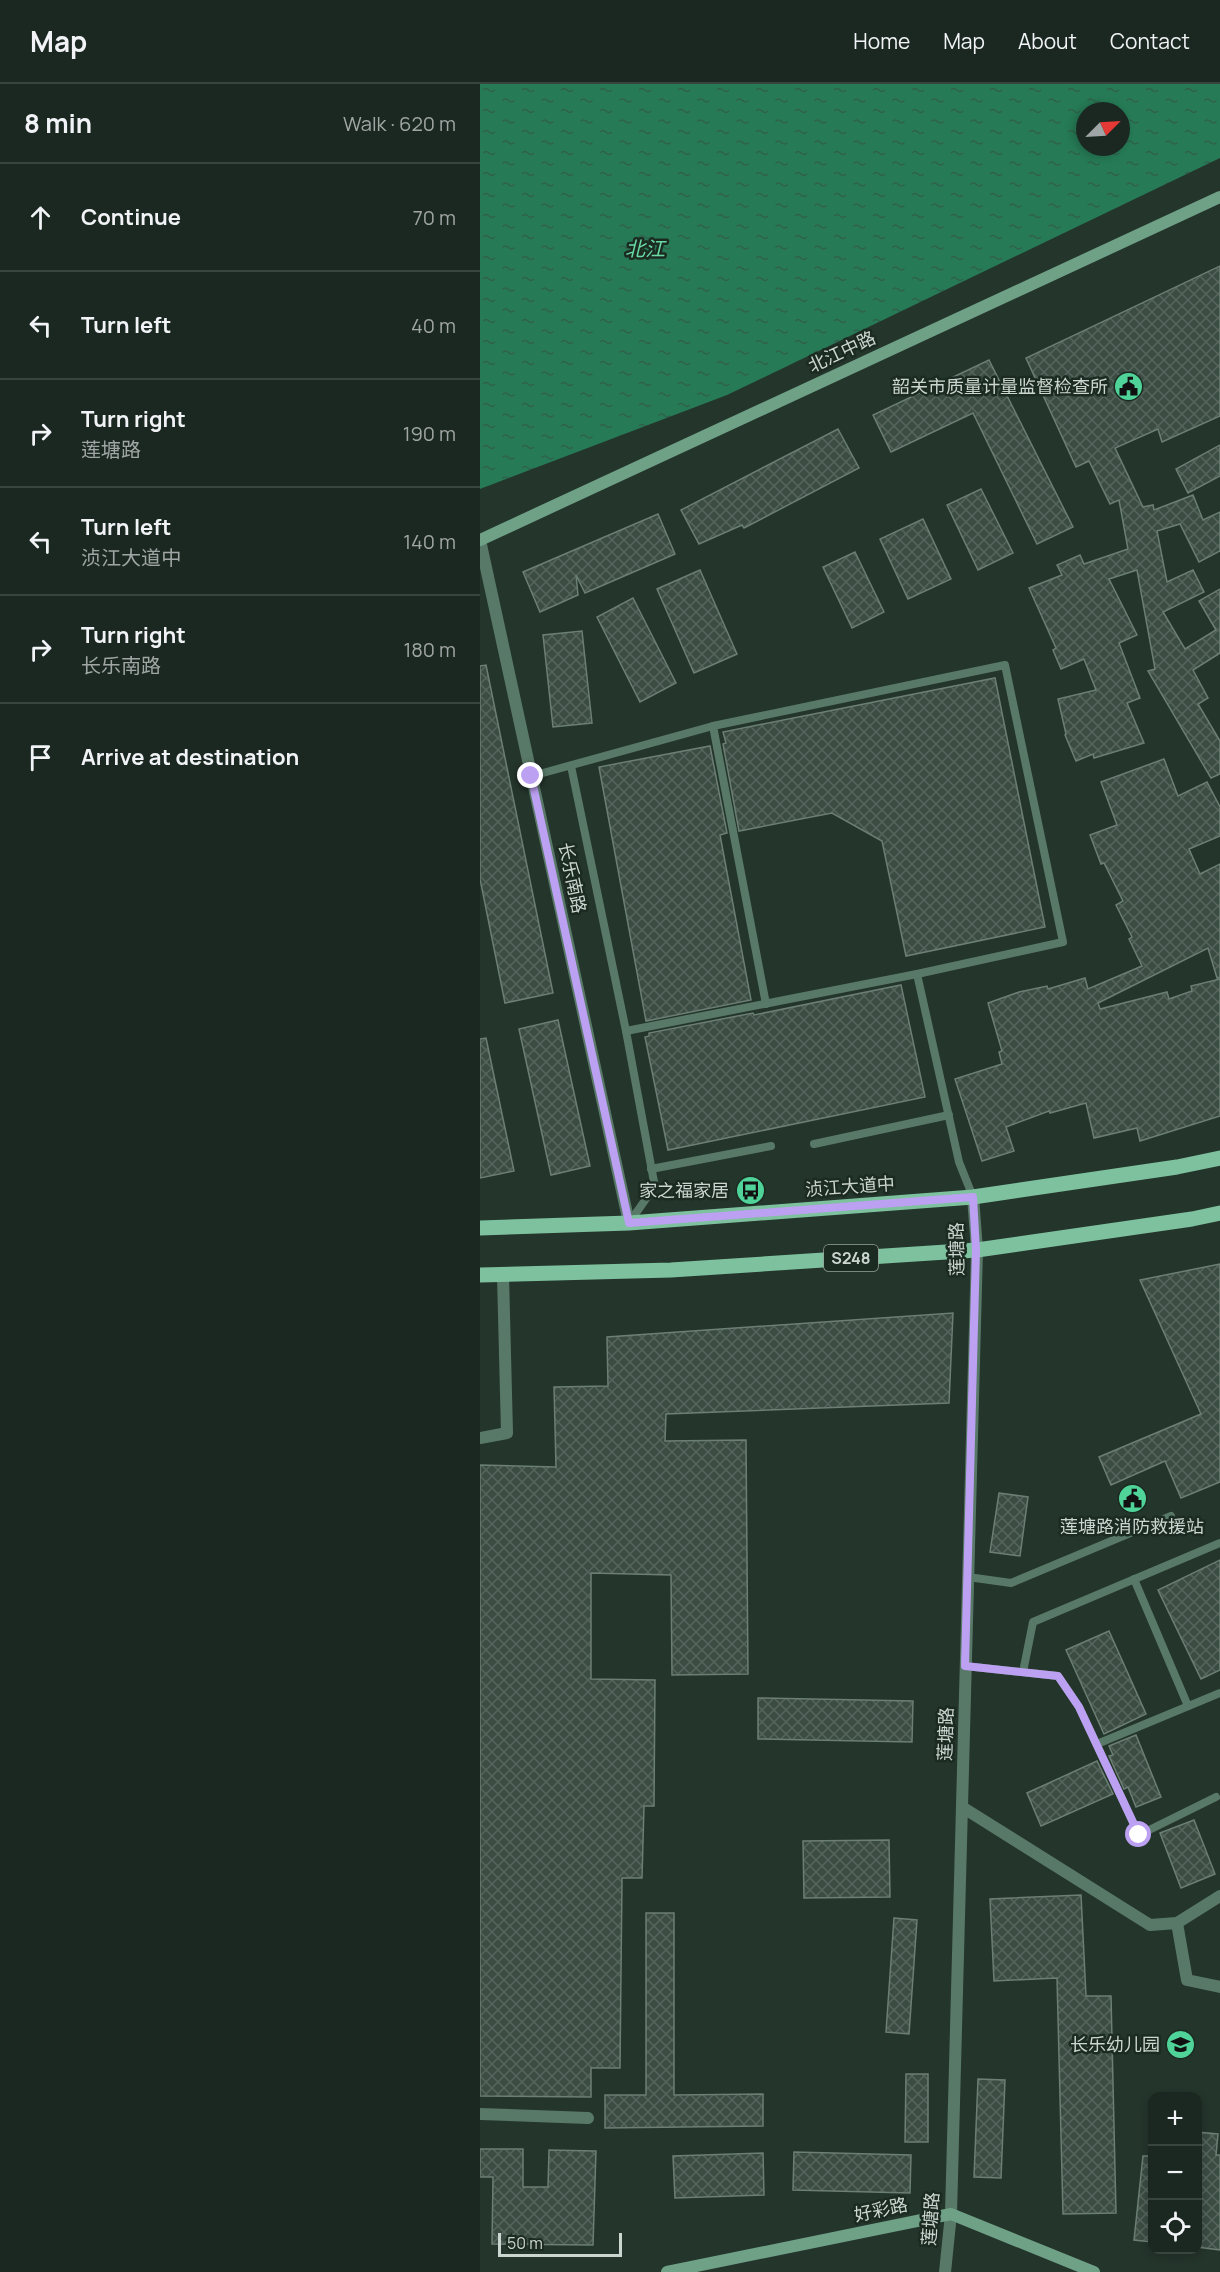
<!DOCTYPE html>
<meta charset="utf-8">
<style>
:root{--surface:#1b2821;--page:#28342e;--text:#f1f3f6;--muted:#a0a6a5;--line:#39443f}
body{margin:0;font-family:Manrope,"Noto Sans SC",sans-serif;background:var(--page);color:var(--text)}
.controls{position:absolute;right:18px;bottom:18px;display:grid;overflow:hidden;border-radius:12px;box-shadow:0 3px 9px #0003}
.controls button{width:54px;height:54px;display:grid;place-items:center;padding:0;border:0;border-bottom:2px solid var(--line);background:var(--surface);color:var(--text);font:30px sans-serif}
.compass{position:absolute;left:596px;top:18px;width:54px;height:54px;border-radius:50%;background:var(--surface);box-shadow:0 3px 9px #0003;rotate:66deg}
.scale{position:absolute;left:18px;bottom:15px;width:124px;box-sizing:border-box;padding-left:6px;border:3px solid #ccd6d0;border-top:0;font-size:16px;line-height:21px;white-space:nowrap;color:#ccd6d0;-webkit-text-stroke:4px #1b2b22;paint-order:stroke}
.stop{position:absolute;width:18px;height:18px;margin:-14px;border:4px solid #bca0f2;border-radius:50%;background:#fff}
.stop.end{background:#bca0f2;border-color:#fff;box-shadow:0 2px 6px #0008}
.list{margin:0;padding:0;list-style:none}
h2{display:flex;justify-content:space-between;align-items:center;height:78px;margin:0;padding:0 24px;font-size:26px}
h2 small{font-size:20px;font-weight:400;color:var(--muted)}
.list li{display:grid;grid-template-columns:39px 1fr auto;gap:18px;align-items:center;box-sizing:border-box;height:108px;padding:0 24px;border-top:2px solid var(--line)}
.list b{display:block;font-size:22px;white-space:nowrap}
.list p{margin:0;font-size:20px;white-space:nowrap;color:var(--muted)}
.list em{font-size:20px;font-style:normal;color:var(--muted)}
.icon{flex:none;width:33px;height:33px;fill:none;stroke:currentColor;stroke-width:2;stroke-linecap:round;stroke-linejoin:round}
.map{position:relative;flex:none;width:740px;height:2188px;overflow:hidden}
header{display:flex;align-items:center;gap:36px;box-sizing:border-box;height:84px;padding:0 30px;background:var(--surface);border-bottom:2px solid var(--line)}
header strong{font-size:28px}
nav{display:flex;gap:33px;margin-inline-start:auto;font-size:21px}
main{display:flex}
aside{flex:1;background:var(--surface)}
.map>svg:first-child{display:block}
.water{fill:url(#water-ripples);fill-rule:evenodd}
.building{fill:url(#building-cross-hatch);stroke:#6c7f74;stroke-width:1.5}
.lines{fill:none;stroke-linecap:round;stroke-linejoin:round}
.lane{stroke:#597968;stroke-width:8}
.street{stroke:#597968;stroke-width:12}
.secondary{stroke:#6fa187;stroke-width:12}
.primary{stroke:#7ec19e;stroke-width:15}
.route{stroke:#bca0f2;stroke-width:8}
.labels{text-anchor:middle;stroke-width:5;stroke-linejoin:round;paint-order:stroke}
.shield{fill:#1b2b22;stroke:#97a39c;stroke-width:1.5}
.shield-label{font-size:16px;font-weight:bold;fill:#ccd6d0}
.street-label{font-size:18px;fill:#ccd6d0;stroke:#1b2b22}
.poi-label{font-size:18px;fill:#ccd6d0;stroke:#1b2b22;text-anchor:end}
.water-label{font-size:20px;font-style:italic;fill:#69d9a4;stroke:#1b2b22}
</style>
<header>
<strong>Map</strong>
<nav><a>Home</a><a>Map</a><a>About</a><a>Contact</a></nav>
</header>
<main>
<aside>
<h2>8 min<small>Walk · 620 m</small></h2>
<ul class="list">
<li><svg class="icon" aria-label="ahead" viewBox="0 0 24 24"><path d="M12 20V5M6 11l6-6 6 6"/></svg><div><b>Continue</b></div><em>70 m</em></li>
<li><svg class="icon" aria-label="left" viewBox="0 0 24 24"><path d="M17 20v-9H6M10 6l-5 5 5 5"/></svg><div><b>Turn left</b></div><em>40 m</em></li>
<li><svg class="icon" aria-label="right" viewBox="0 0 24 24"><path d="M7 20v-9h11M14 6l5 5-5 5"/></svg><div><b>Turn right</b><p>莲塘路</p></div><em>190 m</em></li>
<li><svg class="icon" aria-label="left" viewBox="0 0 24 24"><path d="M17 20v-9H6M10 6l-5 5 5 5"/></svg><div><b>Turn left</b><p>浈江大道中</p></div><em>140 m</em></li>
<li><svg class="icon" aria-label="right" viewBox="0 0 24 24"><path d="M7 20v-9h11M14 6l5 5-5 5"/></svg><div><b>Turn right</b><p>长乐南路</p></div><em>180 m</em></li>
<li><svg class="icon" aria-label="arrive" viewBox="0 0 24 24"><path d="M6 21V4h12l-3 4 3 4H6"/></svg><div><b>Arrive at destination</b></div></li>
</ul>
</aside>
<div class="map">
<svg width="740" height="2188" viewBox="0 0 740 2188">
<defs>
<pattern id="water-ripples" width="26" height="14" patternUnits="userSpaceOnUse" patternTransform="scale(1.5)"><rect width="26" height="14" fill="#267a56"/><path d="M2 4q2-2 4 0t4 0M15 11q2-2 4 0t4 0" fill="none" stroke="#30604b"/></pattern>
<pattern id="building-cross-hatch" width="8" height="8" patternUnits="userSpaceOnUse" patternTransform="scale(1.5)"><rect width="8" height="8" fill="#3b4c43"/><path d="M0 0l8 8M0 8l8-8" fill="none" stroke="#56655d"/></pattern>
</defs>
<rect width="100%" height="100%" fill="#24352c"/>
<path class="water" d="M0,0H740V74L247,311L0,405ZM605,27H641V63H605Z"/>
<g class="building">
<polygon points="740,182 740,332 682,358 678,345 635,364 663,423 673,421 674,426 713,411 723,436 740,428 740,467 719,478 700,440 677,447 687,498 713,486 724,508 683,528 705,565 736,546 719,517 740,505 740,569 713,586 728,614 718,620 740,657 740,690 731,694 668,587 675,585 657,486 629,495 657,551 639,559 660,614 647,619 664,659 614,674 613,670 596,677 585,651 586,650 578,615 616,606 604,575 581,585 573,566 576,564 549,504 582,491 577,481 600,471 604,480 648,465 639,416 630,420 609,377 596,383 546,274"/>
<polygon points="509,276 593,443 557,460 493,329 411,368 393,331"/>
<polygon points="358,345 379,384 264,444 262,441 219,460 201,426"/>
<polygon points="740,361 740,392 708,409 696,385"/>
<polygon points="501,405 533,469 498,486 467,421"/>
<polygon points="178,430 195,470 105,509 96,491 98,511 60,528 43,488"/>
<polygon points="443,435 471,495 428,515 400,455"/>
<polygon points="375,468 404,528 372,544 343,483"/>
<polygon points="220,486 257,570 214,589 177,505"/>
<polygon points="153,514 196,599 160,618 117,533"/>
<polygon points="102,547 112,639 73,643 63,551"/>
<polygon points="6,581 73,909 25,919 0,795 0,582"/>
<polygon points="515,594 565,843 426,872 402,757 352,729 259,747 243,660 246,659 243,648"/>
<polygon points="230,662 247,749 240,751 271,916 166,937 119,683"/>
<polygon points="684,675 698,712 727,698 740,723 740,752 709,765 720,790 740,780 740,894 737,894 728,864 618,919 620,925 687,908 689,915 712,907 711,902 740,895 740,1032 660,1057 657,1044 614,1054 606,1019 570,1029 569,1027 526,1043 534,1067 502,1077 475,995 522,980 519,968 522,967 508,919 539,908 567,902 568,905 605,894 608,905 662,882 649,855 652,853 636,821 643,817 624,779 621,780 610,751 637,741 621,698"/>
<polygon points="421,901 445,1013 188,1066 165,953 169,952 169,949 273,929 274,931"/>
<polygon points="78,936 110,1082 71,1091 39,945"/>
<polygon points="6,954 34,1087 0,1094 0,955"/>
<polygon points="740,1180 740,1398 701,1414 685,1377 631,1401 619,1373 721,1330 660,1196"/>
<polygon points="473,1229 469,1319 186,1330 185,1357 266,1356 268,1590 192,1591 191,1491 111,1489 111,1595 175,1596 174,1722 164,1722 162,1794 142,1794 140,1984 111,1984 111,2013 0,2012 0,1381 76,1383 74,1303 128,1302 127,1253"/>
<polygon points="519,1409 548,1413 540,1472 510,1468"/>
<polygon points="740,1476 740,1586 721,1595 678,1506"/>
<polygon points="629,1547 666,1630 624,1650 586,1566"/>
<polygon points="278,1614 433,1617 432,1658 278,1655"/>
<polygon points="656,1651 681,1713 656,1723 648,1703 644,1705 629,1672 633,1671 629,1662"/>
<polygon points="617,1677 633,1710 561,1742 547,1709"/>
<polygon points="714,1736 735,1790 701,1804 680,1749"/>
<polygon points="409,1756 410,1813 324,1814 323,1757"/>
<polygon points="601,1811 606,1912 631,1912 636,2129 583,2130 577,1894 514,1897 510,1815"/>
<polygon points="166,1829 194,1829 194,2011 283,2010 283,2042 125,2044 125,2011 166,2011"/>
<polygon points="414,1834 437,1836 429,1950 406,1948"/>
<polygon points="426,1990 448,1990 448,2058 425,2058"/>
<polygon points="498,1995 525,1996 521,2094 494,2093"/>
<polygon points="717,2048 738,2050 736,2071 740,2071 740,2166 717,2163"/>
<polygon points="0,2065 43,2065 43,2103 68,2103 69,2066 116,2067 113,2161 12,2160 13,2093 0,2093"/>
<polygon points="314,2068 431,2071 430,2109 313,2106"/>
<polygon points="283,2069 284,2111 195,2114 193,2072"/>
<polygon points="663,2072 672,2072 672,2158 654,2156"/>
</g>
<g class="lines">
<g class="lane">
<polyline points="233,642 286,920"/>
<polyline points="91,682 146,947 174,1098 168,1112 149,1139"/>
<polyline points="52,692 233,642 525,581 583,858 437,890 479,1078 493,1113"/>
<polyline points="146,947 437,890"/>
<polyline points="334,1060 469,1031"/>
<polyline points="171,1085 291,1062"/>
<polyline points="488,1493 531,1499 691,1432"/>
<polyline points="654,1495 708,1622"/>
<polyline points="485,1582 578,1592 599,1623 659,1751 736,1713"/>
<polyline points="543,1588 553,1538 740,1459"/>
<polyline points="617,1660 740,1609"/>
</g>
<g class="street">
<polyline points="0,456 149,1139"/>
<polyline points="0,1354 27,1349 23,1191"/>
<polyline points="482,1723 670,1841 697,1839 740,1812"/>
<polyline points="697,1839 707,1896 740,1903"/>
<polyline points="0,2030 108,2034"/>
<polyline points="465,2188 471,2130 497,1166 493,1113"/>
</g>
<g class="secondary">
<polyline points="0,456 740,113"/>
<polyline points="187,2188 471,2130 614,2188"/>
</g>
<g class="primary">
<polyline points="0,1144 149,1139 493,1113 697,1083 740,1074"/>
<polyline points="0,1191 191,1186 497,1166 712,1135 740,1129"/>
</g>
</g>
<g class="lines">
<polyline class="route" points="51,692 149,1139 493,1113 496,1166 485,1582 578,1592 599,1623 659,1751"/>
</g>
<defs>
<symbol id="civic-disc" viewBox="-11 -11 22 22"><circle r="9.5" fill="#4fd399" stroke="#1b2b22"/><path d="M-.6-6.5H3V-4.5H.6V-3L4-1V1h2V6H-6V1h2V-1L-.6-3ZM-1.2 2.5V6h2.4V2.5Z" fill="#111"/></symbol>
<symbol id="bus-disc" viewBox="-11 -11 22 22"><circle r="9.5" fill="#4fd399" stroke="#1b2b22"/><path d="M-5-6H5V4H4V6H2V4H-2V6H-4V4H-5ZM-3.5-4V0h7V-4ZM-3.5 1.2v1.5H-2V1.2ZM2 1.2v1.5H3.5V1.2Z" fill="#111"/></symbol>
<symbol id="school-disc" viewBox="-11 -11 22 22"><circle r="9.5" fill="#4fd399" stroke="#1b2b22"/><path d="M0-5L7-2L0 1L-7-2ZM-4 1L0 2.5L4 1V4Q0 6-4 4Z" fill="#111"/></symbol>
</defs>
<g fill-rule="evenodd">
<use href="#civic-disc" x="632" y="286" width="33" height="33"/>
<use href="#bus-disc" x="254" y="1090" width="33" height="33"/>
<use href="#civic-disc" x="636" y="1398" width="33" height="33"/>
<use href="#school-disc" x="684" y="1944" width="33" height="33"/>
</g>
<g class="labels">
<rect class="shield" x="344" y="1161" width="54" height="26" rx="4.5"/>
<g class="shield-label">
<text x="371" y="1180">S248</text>
</g>
<g class="street-label">
<text transform="translate(362 268) rotate(-25)" y="6">北江中路</text>
<text transform="translate(92 794) rotate(78)" y="6">长乐南路</text>
<text transform="translate(370 1103) rotate(-4)" y="6">浈江大道中</text>
<text transform="translate(477 1165) rotate(-91)" y="6">莲塘路</text>
<text transform="translate(466 1650) rotate(-88)" y="6">莲塘路</text>
<text transform="translate(401 2126) rotate(-12)" y="6">好彩路</text>
<text transform="translate(451 2135) rotate(-86)" y="6">莲塘路</text>
</g>
<g class="poi-label">
<text x="628" y="309">韶关市质量计量监督检查所</text>
<text x="249" y="1113">家之福家居</text>
<text x="652" y="1449" text-anchor="middle">莲塘路消防救援站</text>
<text x="680" y="1967">长乐幼儿园</text>
</g>
<g class="water-label">
<text x="165" y="172">北江</text>
</g>
</g>
</svg>
<div class="controls">
<button>+</button>
<button>−</button>
<button><svg class="icon" aria-label="locate" viewBox="0 0 24 24"><circle cx="12" cy="12" r="6"/><path d="M12 2v4M12 18v4M2 12h4M18 12h4"/></svg></button>
</div>
<svg class="compass" viewBox="-18 -18 36 36"><path d="M0-13l5 13h-10z" fill="#e53935"/><path d="M0 13l5-13h-10z" fill="#a0a6a5"/></svg>
<div class="scale">50 m</div>
<div class="stop" style="left:659px;top:1751px"></div>
<div class="stop end" style="left:51px;top:692px"></div>
</div>
</main>
